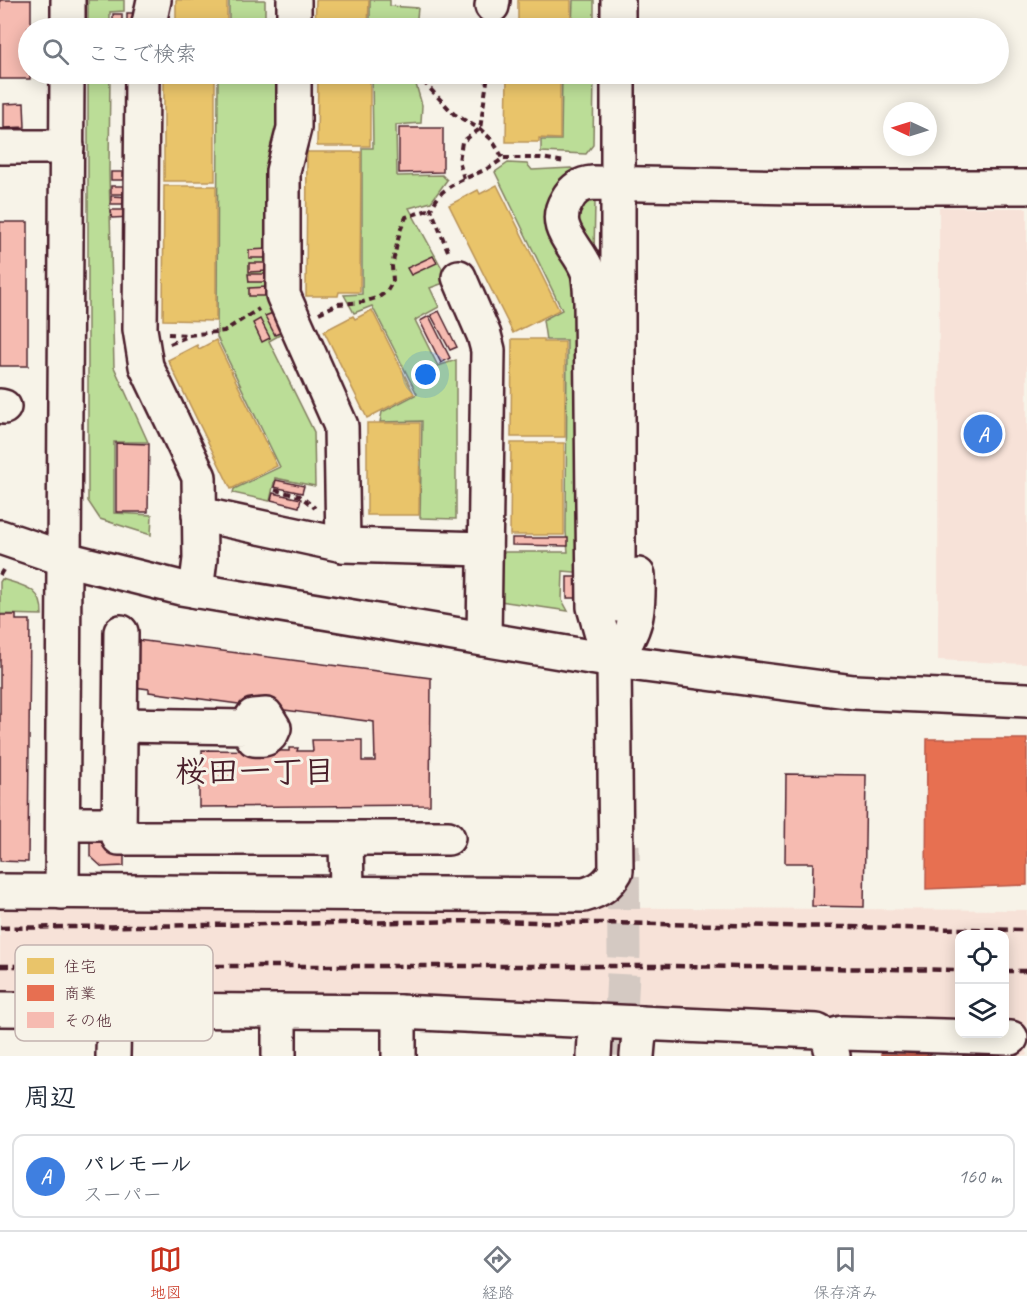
<!DOCTYPE html>
<html lang="ja">
<meta charset="utf-8">
<style>
:root{--surface:#fff;--page:#f6f6f7;--text:#1f2937;--muted:#747a83;--line:#e0e1e3;--accent:#c8321e}
body{margin:0;font-family:Caveat,"Klee One",sans-serif;background:var(--page);color:var(--text)}
.controls{position:absolute;right:18px;bottom:18px;display:grid;overflow:hidden;border-radius:12px;box-shadow:0 3px 15px #0003}
.controls button{width:54px;height:54px;display:grid;place-items:center;padding:0;border:0;border-bottom:2px solid var(--line);background:var(--surface);color:var(--text);font:30px sans-serif}
.compass{position:absolute;left:883px;top:102px;width:54px;height:54px;border-radius:50%;background:var(--surface);box-shadow:0 3px 15px #0003;rotate:274deg}
.you{position:absolute;left:426px;top:375px;width:21px;height:21px;margin:-15px;border:4px solid #fff;border-radius:50%;background:#1a73e8;box-shadow:0 0 0 9px #1a73e833}
.badge{display:grid;place-items:center;width:39px;height:39px;border-radius:50%;background:var(--accent);color:#fff;font-size:20px;font-weight:700}
.pin{position:absolute;translate:-50% -50%;border:3px solid #fff;box-shadow:0 2px 6px #0006}
.list{margin:0;padding:0;list-style:none}
h2{display:flex;justify-content:space-between;align-items:center;height:78px;margin:0;padding:0 24px;font-size:26px}
h2 small{font-size:20px;font-weight:400;color:var(--muted)}
.list li{display:grid;grid-template-columns:39px 1fr auto;gap:18px;align-items:center;box-sizing:border-box;height:84px;margin:0 12px 12px;padding:0 12px;border:2px solid var(--line);border-radius:12px}
.list b{display:block;font-size:22px;white-space:nowrap}
.list p{margin:0;font-size:20px;white-space:nowrap;color:var(--muted)}
.list em{font-size:20px;font-style:normal;color:var(--muted)}
.icon{flex:none;width:33px;height:33px;fill:none;stroke:currentColor;stroke-width:2;stroke-linecap:round;stroke-linejoin:round}
.map{position:relative;flex:none;width:1027px;height:1056px;overflow:hidden}
.search{position:absolute;background:var(--surface);box-shadow:0 3px 15px #0003;left:18px;right:18px;top:18px;height:66px;display:flex;align-items:center;gap:15px;box-sizing:border-box;padding:0 21px;border-radius:33px;color:var(--muted);font-size:22px}
.sheet{height:174px;background:var(--surface)}
nav{display:flex;justify-content:space-around;align-items:center;box-sizing:border-box;height:84px;border-top:2px solid var(--line);background:var(--surface);font-size:16px;color:var(--muted)}
nav a{display:grid;justify-items:center;gap:3px}
nav .on{color:var(--accent)}
.map>svg:first-child{display:block}
.built{fill:#f7e2d8}
.green{fill:#bbdd97;stroke:#827e61;stroke-width:1.5}
.homes{fill:#e9c46a;stroke:#b99257;stroke-width:1.5}
.shops{fill:#e76f51;stroke:#b85746;stroke-width:1.5}
.building{fill:#f6bbb1;stroke:#4a1f2b;stroke-width:1.5}
.lines{fill:none;stroke-linecap:round;stroke-linejoin:round}
.minor-tunnel{stroke:#d4c9c2;stroke-width:33;stroke-dasharray:33 16;stroke-linecap:butt}
.minor-casing{stroke:#4a1f2b;stroke-width:38}
.path{stroke:#4a1f2b;stroke-width:4;stroke-dasharray:6 4.5;stroke-linecap:butt}
.minor{stroke:#f7f3e8;stroke-width:33}
.rail{stroke:#4a1f2b;stroke-width:4.5;stroke-dasharray:9 4.5;stroke-linecap:butt}
.labels{text-anchor:middle;stroke-width:6;stroke-linejoin:round;paint-order:stroke}
.neighbourhood-label{font-size:32px;font-weight:bold;fill:#4a1f2b;stroke:#f7f3e8}
.key{fill:#f7f3e8;stroke:#c3b3af;stroke-width:1.5}
.key-label{font-size:16px;fill:#4a1f2b}
</style>
<div class="map">
<svg width="1027" height="1056" viewBox="0 0 1027 1056">
<rect width="100%" height="100%" fill="#f7f3e8"/>
<filter id="ink" filterUnits="userSpaceOnUse"><feTurbulence type="fractalNoise" baseFrequency=".0167" numOctaves="2"/><feDisplacementMap in="SourceGraphic" scale="12" xChannelSelector="R" yChannelSelector="G"/><feConvolveMatrix kernelMatrix="1 2 1 2 8 2 1 2 1" color-interpolation-filters="sRGB"/></filter>
<g filter="url(#ink)">
<g class="built">
<polygon points="939,207 1027,208 1027,664 938,660"/>
<polygon points="0,904 1027,910 1027,1056 1000,1056 1005,1027 1004,934 960,934 959,1026 0,997"/>
</g>
<g class="green">
<polygon points="88,0 124,0 124,11 110,12 110,28 88,28"/>
<polygon points="229,0 265,0 265,25 256,25 256,28 229,28"/>
<polygon points="370,0 390,0 390,6 418,8 416,28 370,28"/>
<polygon points="573,0 594,0 594,28 572,28"/>
<polygon points="88,74 110,74 109,172 114,367 148,442 114,442 114,513 152,515 151,535 100,519 88,501"/>
<polygon points="218,74 284,74 287,331 269,341 314,432 315,486 275,478 270,501 233,493 234,489 280,467 217,337"/>
<polygon points="372,74 413,74 422,105 421,123 396,125 397,176 442,175 447,180 431,202 409,208 449,281 430,288 439,307 415,320 438,366 456,360 456,519 420,518 422,421 380,422 382,412 417,394 372,306 354,313 344,295 362,294 362,148 373,148"/>
<polygon points="562,74 594,74 593,145 586,154 541,152 541,140 561,140"/>
<polygon points="508,163 527,164 532,170 571,168 581,176 570,181 584,282 586,573 563,571 562,600 568,611 500,601 499,552 568,552 566,532 567,340 546,340 543,320 562,310 495,172"/>
<polygon points="588,194 595,203 594,253 572,218"/>
<path d="M2,579C24,586 43,588 42,615L0,614V582Z"/>
</g>
<g class="homes">
<rect x="176" y="0" width="51" height="28"/>
<polygon points="316,0 369,0 368,28 315,28"/>
<rect x="518" y="0" width="53" height="28"/>
<rect x="164" y="74" width="51" height="107"/>
<polygon points="318,74 370,74 370,146 317,146"/>
<polygon points="507,74 560,74 560,139 539,138 539,142 506,142"/>
<polygon points="307,152 361,152 360,292 339,292 338,296 306,296"/>
<polygon points="497,185 559,310 513,333 449,205 478,190 480,194"/>
<polygon points="164,186 216,186 216,321 163,320"/>
<polygon points="372,310 414,394 367,418 324,331 353,316 355,319"/>
<polygon points="512,339 544,339 544,342 565,342 565,437 511,437"/>
<polygon points="216,340 277,466 231,489 168,360 197,345 199,349"/>
<polygon points="367,423 420,423 419,515 367,515"/>
<polygon points="511,443 564,443 564,535 510,535"/>
</g>
<g class="shops">
<polygon points="927,739 1027,739 1027,885 926,889"/>
<polygon points="881,1054 930,1055 930,1056 881,1056"/>
</g>
<g class="building">
<polygon points="0,0 31,0 31,28 28,28 28,74 30,74 30,79 0,79"/>
<rect x="127" y="13" width="8" height="15"/>
<rect x="113" y="14" width="9" height="14"/>
<polygon points="24,103 25,127 4,128 4,104"/>
<polygon points="399,128 443,128 443,172 399,173"/>
<rect x="111" y="172" width="20" height="8"/>
<rect x="111" y="186" width="20" height="8"/>
<polygon points="111,196 131,197 130,204 111,204"/>
<polygon points="111,210 131,210 131,217 112,218"/>
<rect x="0" y="222" width="28" height="144"/>
<polygon points="268,249 267,258 249,258 249,250"/>
<polygon points="433,256 437,263 411,275 407,268"/>
<polygon points="249,263 267,263 268,271 249,272"/>
<polygon points="248,274 268,274 267,282 249,282"/>
<polygon points="267,287 268,296 249,296 249,288"/>
<polygon points="439,311 457,347 450,350 431,315"/>
<polygon points="273,313 282,332 275,335 265,316"/>
<polygon points="429,316 450,358 441,363 420,321"/>
<polygon points="260,319 270,338 262,342 253,323"/>
<polygon points="116,443 149,444 148,512 116,512"/>
<polygon points="276,480 304,486 302,493 274,487"/>
<polygon points="273,493 301,499 299,507 271,500"/>
<polygon points="512,538 568,538 568,546 512,545"/>
<rect x="567" y="577" width="18" height="21"/>
<polygon points="0,615 16,615 16,620 30,620 28,862 0,861"/>
<polygon points="137,640 431,678 430,805 199,807 199,780 202,780 202,750 289,751 289,748 298,748 297,751 313,751 312,740 362,740 362,761 375,761 374,722 149,692 149,689 134,687"/>
<polygon points="786,774 866,775 864,907 812,906 813,863 785,863"/>
<polygon points="90,838 105,838 124,849 124,866 102,867 90,856"/>
<rect x="963" y="1048" width="34" height="8"/>
</g>
<g class="lines">
<polyline class="minor-tunnel" points="619,1056 624,953 623,845"/>
<defs>
<g id="minor">
<polyline points="294,0 294,28"/>
<polyline points="492,6 493,0"/>
<polyline points="68,28 68,0"/>
<polyline points="148,28 154,0"/>
<polyline points="618,28 618,0"/>
<polyline points="142,74 140,329 146,366 199,477 200,559 196,591"/>
<polyline points="294,74 294,128 283,171 283,295 341,426 343,545"/>
<polyline points="618,74 618,605"/>
<polyline points="0,147 67,147"/>
<polyline points="459,277 484,335 488,350 484,639"/>
<polyline points="0,406 4,407"/>
<polyline points="199,514 343,545 485,549"/>
<polyline points="0,537 65,559 181,588 614,661 854,692 1027,700"/>
<polyline points="121,632 119,838 448,838"/>
<path d="M614,661C637,629 639,614 638,575"/>
<path d="M120,725L246,727L253,716L266,715L274,728C270,739 265,740 254,739L246,727"/>
<polyline points="63,824 119,824"/>
<polyline points="346,838 347,893"/>
<path d="M0,891L584,895C599,891 608,885 616,871L614,661L605,646L594,607L591,301C590,291 590,281 588,272C579,246 549,229 567,200C573,189 580,184 593,183L797,187H1027"/>
<polyline points="62,892 67,74"/>
<polyline points="0,1009 399,1012 817,1031 828,1037 833,1056"/>
<polyline points="828,1037 842,1033 1011,1038"/>
<polyline points="113,1056 114,1010"/>
<polyline points="279,1056 279,1011"/>
<polyline points="399,1056 399,1012"/>
<polyline points="594,1056 596,1021"/>
<polyline points="637,1056 640,1023"/>
</g>
</defs>
<use href="#minor" class="minor-casing"/>
<g class="path">
<polyline points="416,74 454,114 480,129 492,140 503,158"/>
<polyline points="464,179 459,161 462,142 480,129 488,74"/>
<path d="M448,251L431,209C435,202 439,194 445,190C463,176 486,173 503,158H541L565,162"/>
<polyline points="319,313 338,304 363,302 379,297 387,291 393,281 392,266 400,231 406,217 431,209"/>
<polyline points="168,334 189,335 224,331 259,309"/>
<polyline points="170,344 188,336"/>
<polyline points="275,490 300,496 315,508"/>
<polyline points="0,575 3,570"/>
</g>
<use href="#minor" class="minor"/>
<g class="rail">
<polyline points="0,928 477,921 1027,930"/>
<polyline points="0,966 671,966 960,970"/>
<polyline points="1004,971 1027,971"/>
</g>
</g>
</g>
<g class="labels">
<g class="neighbourhood-label">
<text x="255" y="782">桜田一丁目</text>
</g>
</g>
<rect x="15" y="945" width="198" height="96" rx="9" class="key"/>
<rect x="27" y="958" width="27" height="16" fill="#e9c46a"/>
<rect x="27" y="985" width="27" height="16" fill="#e76f51"/>
<rect x="27" y="1012" width="27" height="16" fill="#f6bbb1"/>
<g class="key-label">
<text x="64" y="972">住宅</text>
<text x="64" y="999">商業</text>
<text x="64" y="1026">その他</text>
</g>
</svg>
<div class="controls">
<button><svg class="icon" aria-label="locate" viewBox="0 0 24 24"><circle cx="12" cy="12" r="6"/><path d="M12 2v4M12 18v4M2 12h4M18 12h4"/></svg></button>
<button><svg class="icon" aria-label="layers" viewBox="0 0 24 24"><path d="M12 4l9 5-9 5-9-5zM3 14l9 5 9-5"/></svg></button>
</div>
<svg class="compass" viewBox="-18 -18 36 36"><path d="M0-13l5 13h-10z" fill="#e53935"/><path d="M0 13l5-13h-10z" fill="#747a83"/></svg>
<div class="you"></div>
<div class="pin badge" style="left:983px;top:434px;background:#3f7fe0">A</div>
<div class="search"><svg class="icon" aria-label="search" viewBox="0 0 24 24"><circle cx="10" cy="10" r="6"/><path d="M15 15l6 6"/></svg>ここで検索</div>
</div>
<section class="sheet">
<h2>周辺<small></small></h2>
<ul class="list">
<li><span class="badge" style="background:#3f7fe0">A</span><div><b>パレモール</b><p>スーパー</p></div><em>160 m</em></li>
</ul>
</section>
<nav>
<a class="on"><svg class="icon" aria-label="map" viewBox="0 0 24 24"><path d="M3 6l6-2 6 2 6-2v14l-6 2-6-2-6 2zM9 4v14M15 6v14"/></svg>地図</a>
<a><svg class="icon" aria-label="directions" viewBox="0 0 24 24"><path d="M12 3l9 9-9 9-9-9zM9 14v-3h6M13 9l2 2-2 2"/></svg>経路</a>
<a><svg class="icon" aria-label="saved" viewBox="0 0 24 24"><path d="M7 4h10v16l-5-4-5 4z"/></svg>保存済み</a>
</nav>
